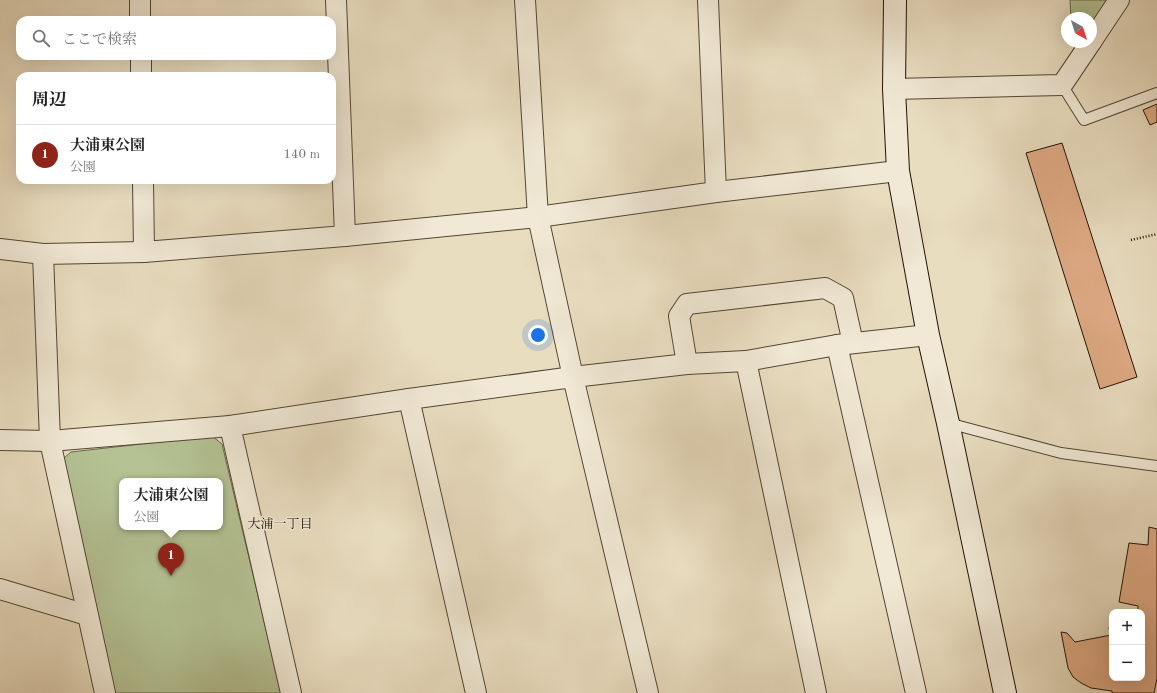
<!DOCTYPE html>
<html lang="ja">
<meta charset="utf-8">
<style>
:root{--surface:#fff;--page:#f6f6f6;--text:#222;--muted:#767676;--line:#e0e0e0;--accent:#8f2418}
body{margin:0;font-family:"Old Standard TT","Noto Serif JP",serif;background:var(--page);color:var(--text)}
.controls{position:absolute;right:12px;bottom:12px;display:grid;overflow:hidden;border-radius:8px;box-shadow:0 4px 16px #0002}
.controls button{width:36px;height:36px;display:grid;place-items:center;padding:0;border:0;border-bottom:1px solid var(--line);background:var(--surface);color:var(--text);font:20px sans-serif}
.compass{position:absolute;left:1061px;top:12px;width:36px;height:36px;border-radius:50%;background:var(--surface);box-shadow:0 4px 16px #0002;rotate:141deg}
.you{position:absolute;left:538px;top:335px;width:14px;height:14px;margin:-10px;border:3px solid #fff;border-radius:50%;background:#1a73e8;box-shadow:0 0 0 6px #1a73e833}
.badge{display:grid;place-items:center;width:26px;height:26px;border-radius:50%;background:var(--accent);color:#fff;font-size:13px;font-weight:700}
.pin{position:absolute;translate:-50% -33px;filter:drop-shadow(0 1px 2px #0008)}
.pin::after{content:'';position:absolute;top:21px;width:14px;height:12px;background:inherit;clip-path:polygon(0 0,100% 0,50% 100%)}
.popup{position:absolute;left:119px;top:478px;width:104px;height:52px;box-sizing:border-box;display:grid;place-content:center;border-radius:8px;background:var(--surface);filter:drop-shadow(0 1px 3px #0005);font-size:13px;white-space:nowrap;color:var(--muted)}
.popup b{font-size:15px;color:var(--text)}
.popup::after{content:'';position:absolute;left:50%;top:100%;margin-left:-8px;border:8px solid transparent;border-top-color:var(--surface)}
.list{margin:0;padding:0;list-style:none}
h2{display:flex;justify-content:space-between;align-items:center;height:52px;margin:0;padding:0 16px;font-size:17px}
h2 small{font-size:13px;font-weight:400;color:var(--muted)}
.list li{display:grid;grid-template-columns:26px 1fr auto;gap:12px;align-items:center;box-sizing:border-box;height:60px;padding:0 16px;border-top:1px solid var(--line)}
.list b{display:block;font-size:15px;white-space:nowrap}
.list p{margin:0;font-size:13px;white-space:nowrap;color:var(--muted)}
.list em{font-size:13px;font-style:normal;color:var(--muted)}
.icon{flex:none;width:22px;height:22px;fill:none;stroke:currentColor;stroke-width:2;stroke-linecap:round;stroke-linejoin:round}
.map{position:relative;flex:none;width:1157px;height:693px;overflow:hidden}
.search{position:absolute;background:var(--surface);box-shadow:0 4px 16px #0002;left:16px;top:16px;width:320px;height:44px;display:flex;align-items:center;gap:10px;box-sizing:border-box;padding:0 14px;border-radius:12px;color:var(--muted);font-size:15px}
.panel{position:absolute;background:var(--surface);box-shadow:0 4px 16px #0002;left:16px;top:72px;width:320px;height:112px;border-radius:12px}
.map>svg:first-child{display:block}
.green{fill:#b4c294;stroke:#6a6a4c;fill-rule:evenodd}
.building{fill:#dfaa85;stroke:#211304}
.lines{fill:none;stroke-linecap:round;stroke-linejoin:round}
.lane-casing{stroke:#534633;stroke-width:12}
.street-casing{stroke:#534633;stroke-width:22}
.secondary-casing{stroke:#211304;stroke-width:24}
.path{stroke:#211304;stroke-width:2.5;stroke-dasharray:1 2;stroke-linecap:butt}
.lane{stroke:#f1e9d6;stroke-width:10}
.street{stroke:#f1e9d6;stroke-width:20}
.secondary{stroke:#f1e9d6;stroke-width:22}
.labels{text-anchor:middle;stroke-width:3;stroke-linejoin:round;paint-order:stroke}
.neighbourhood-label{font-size:13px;fill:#211304;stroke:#f1e9d6}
</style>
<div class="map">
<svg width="1157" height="693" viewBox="0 0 1157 693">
<rect width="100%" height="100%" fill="#e9ddc0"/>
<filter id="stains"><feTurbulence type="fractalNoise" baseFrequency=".005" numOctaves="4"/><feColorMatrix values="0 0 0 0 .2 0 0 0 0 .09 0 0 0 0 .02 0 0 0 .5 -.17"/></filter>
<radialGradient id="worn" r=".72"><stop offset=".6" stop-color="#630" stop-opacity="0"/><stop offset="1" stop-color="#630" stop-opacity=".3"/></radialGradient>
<g class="green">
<polygon points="1070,0 1108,0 1091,25 1091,18 1071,18"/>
<path d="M212,436L222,444L281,693H113L64,458L71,452ZM122,481H220V527H122Z"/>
</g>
<g class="building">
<polygon points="1157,104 1157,122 1150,125 1143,110"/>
<polygon points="1062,143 1137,377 1100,389 1026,153"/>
<polygon points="1149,527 1157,529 1157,678 1154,693 1112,693 1112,691 1091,688 1081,683 1073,677 1068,668 1061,632 1067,633 1075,642 1111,635 1109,628 1112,624 1112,678 1142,678 1142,612 1138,612 1138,606 1119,602 1129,543 1148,545"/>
</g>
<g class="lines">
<defs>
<g id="lane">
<polyline points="1062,85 1084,120 1157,93"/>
<polyline points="948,423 1061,453 1157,466"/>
</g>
<g id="street">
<polyline points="140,0 140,20"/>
<polyline points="336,0 345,236"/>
<polyline points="525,0 538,217 573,377 648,693"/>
<polyline points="708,0 716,192"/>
<polyline points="1091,42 1119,0"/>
<polyline points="141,56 141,76"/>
<polyline points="894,89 1062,85 1091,42"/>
<polyline points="143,180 144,252"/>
<polyline points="0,249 43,254 144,252 345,236 538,217 716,192 898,171"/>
<polyline points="43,254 50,441 105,693"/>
<polyline points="837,345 916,693"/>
<polyline points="746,361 816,693"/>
<polyline points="687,364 679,316 687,304 825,288 843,298 853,343"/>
<polyline points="409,399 476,693"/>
<polyline points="230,426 291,693"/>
<polyline points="0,440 50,441 230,426 409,399 573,377 687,364 746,361 837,345 928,335"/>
<polyline points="0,589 87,615"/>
</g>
<polyline id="secondary" points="895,0 894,89 898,171 928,335 948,423 1005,693"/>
</defs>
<use href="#lane" class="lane-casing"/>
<use href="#street" class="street-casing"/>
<use href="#secondary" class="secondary-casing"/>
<polyline class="path" points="1131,240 1157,234"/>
<use href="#lane" class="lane"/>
<use href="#street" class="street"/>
<use href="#secondary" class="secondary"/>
</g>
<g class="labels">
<g class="neighbourhood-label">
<text x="280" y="528">大浦一丁目</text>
</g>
</g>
<rect width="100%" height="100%" filter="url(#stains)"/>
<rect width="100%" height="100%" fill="url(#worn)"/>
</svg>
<div class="controls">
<button>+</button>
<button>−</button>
</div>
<svg class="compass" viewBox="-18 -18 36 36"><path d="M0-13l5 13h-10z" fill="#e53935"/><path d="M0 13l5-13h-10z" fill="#767676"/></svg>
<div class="you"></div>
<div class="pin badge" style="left:171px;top:576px">1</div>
<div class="popup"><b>大浦東公園</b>公園</div>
<div class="search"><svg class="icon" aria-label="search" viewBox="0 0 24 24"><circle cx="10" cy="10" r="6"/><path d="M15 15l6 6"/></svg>ここで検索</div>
<section class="panel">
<h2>周辺<small></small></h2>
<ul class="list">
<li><span class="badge">1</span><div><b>大浦東公園</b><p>公園</p></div><em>140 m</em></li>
</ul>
</section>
</div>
